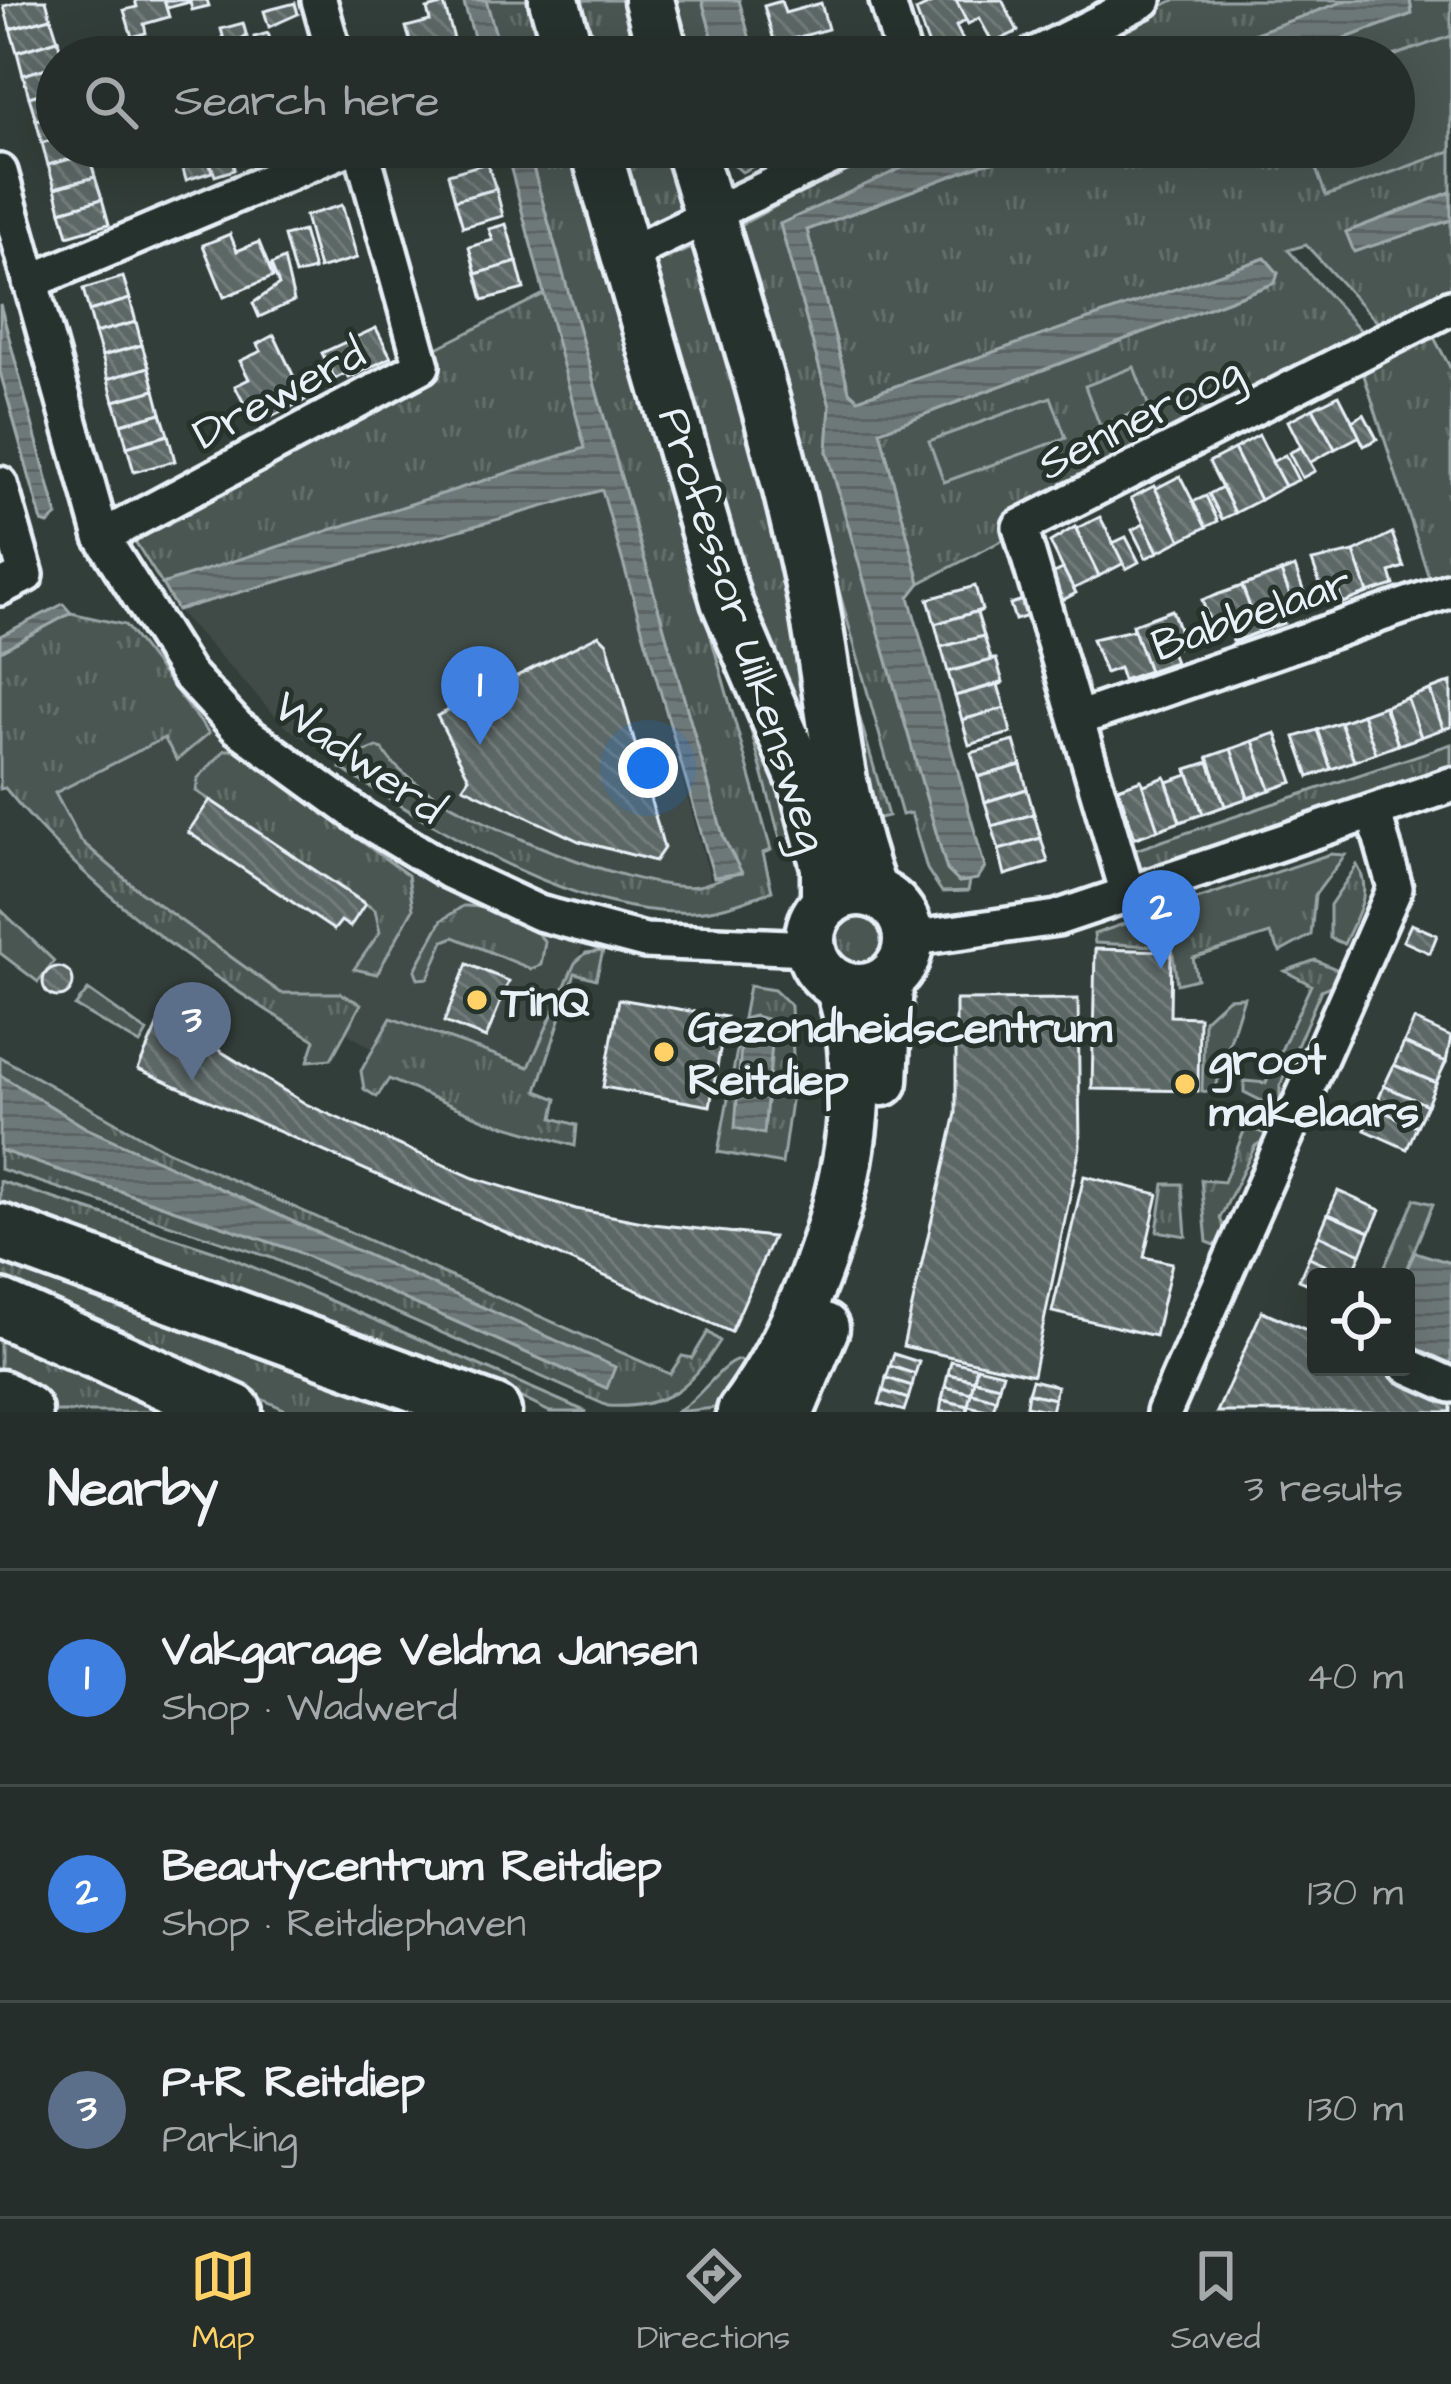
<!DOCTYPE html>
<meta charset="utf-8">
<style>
:root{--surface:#262e2b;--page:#323a37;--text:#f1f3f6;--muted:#a4a8a9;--line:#424a47;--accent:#ffd166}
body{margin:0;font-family:"Architects Daughter",sans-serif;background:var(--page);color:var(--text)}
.controls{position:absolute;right:36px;bottom:36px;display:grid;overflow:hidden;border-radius:12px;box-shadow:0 12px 48px #0002}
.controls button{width:108px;height:108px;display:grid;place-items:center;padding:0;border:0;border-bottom:3px solid var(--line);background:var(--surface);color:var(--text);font:60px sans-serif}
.you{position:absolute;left:648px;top:768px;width:42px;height:42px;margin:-30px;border:9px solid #fff;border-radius:50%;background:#1a73e8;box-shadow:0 0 0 18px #1a73e833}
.badge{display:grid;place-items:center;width:78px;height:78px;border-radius:50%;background:var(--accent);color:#fff;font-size:39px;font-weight:700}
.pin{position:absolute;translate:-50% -99px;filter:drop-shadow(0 3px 6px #0008)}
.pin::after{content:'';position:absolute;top:63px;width:42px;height:36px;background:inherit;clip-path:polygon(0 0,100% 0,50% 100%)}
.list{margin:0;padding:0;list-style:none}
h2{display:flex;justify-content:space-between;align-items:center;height:156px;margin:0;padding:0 48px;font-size:51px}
h2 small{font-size:39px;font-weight:400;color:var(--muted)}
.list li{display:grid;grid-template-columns:78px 1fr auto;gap:36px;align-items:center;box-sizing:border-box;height:216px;padding:0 48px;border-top:3px solid var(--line)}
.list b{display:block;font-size:45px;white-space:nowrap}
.list p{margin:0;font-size:39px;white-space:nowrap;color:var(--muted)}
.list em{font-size:39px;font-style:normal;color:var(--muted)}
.icon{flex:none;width:66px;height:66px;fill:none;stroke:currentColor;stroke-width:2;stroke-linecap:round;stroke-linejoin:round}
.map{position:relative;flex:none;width:1451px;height:1412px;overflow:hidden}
.search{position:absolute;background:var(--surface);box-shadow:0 12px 48px #0002;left:36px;right:36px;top:36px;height:132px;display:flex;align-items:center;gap:30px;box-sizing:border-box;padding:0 42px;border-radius:66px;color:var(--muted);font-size:45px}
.sheet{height:804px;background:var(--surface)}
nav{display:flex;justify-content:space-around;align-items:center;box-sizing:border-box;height:168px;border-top:3px solid var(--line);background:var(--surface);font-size:33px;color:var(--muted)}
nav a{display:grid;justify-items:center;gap:6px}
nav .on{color:var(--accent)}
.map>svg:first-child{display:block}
.built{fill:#3f4b46}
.grass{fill:url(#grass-tufts);stroke:#98a4a4;stroke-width:3}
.garden{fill:#495651;stroke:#98a4a4;stroke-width:3}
.water{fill:url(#water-rules);stroke:#9ea9ab;stroke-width:3}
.building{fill:url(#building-back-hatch);stroke:#e8f1f8;stroke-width:3}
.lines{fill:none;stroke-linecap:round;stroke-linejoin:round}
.street-casing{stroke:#e8f1f8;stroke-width:42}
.secondary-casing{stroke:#e8f1f8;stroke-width:57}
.primary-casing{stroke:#e8f1f8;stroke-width:63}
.street{stroke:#26332d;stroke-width:33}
.secondary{stroke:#26332d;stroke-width:48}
.primary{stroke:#26332d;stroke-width:54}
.poi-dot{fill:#ffd166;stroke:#26332d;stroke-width:4.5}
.labels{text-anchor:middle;stroke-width:10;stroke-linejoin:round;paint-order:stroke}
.street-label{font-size:45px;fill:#e8f1f8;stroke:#26332d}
.poi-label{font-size:45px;font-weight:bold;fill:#e8f1f8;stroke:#26332d;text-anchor:start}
</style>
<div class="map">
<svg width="1451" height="1412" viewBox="0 0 1451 1412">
<defs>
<pattern id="grass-tufts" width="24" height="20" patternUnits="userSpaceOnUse" patternTransform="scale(3)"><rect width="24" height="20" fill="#495651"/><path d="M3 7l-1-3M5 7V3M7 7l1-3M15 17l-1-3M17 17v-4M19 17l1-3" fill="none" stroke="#636f6b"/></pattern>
<pattern id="water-rules" width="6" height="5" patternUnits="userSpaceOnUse" patternTransform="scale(3)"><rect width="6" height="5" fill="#6d7978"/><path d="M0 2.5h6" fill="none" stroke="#5b6363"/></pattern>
<pattern id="building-back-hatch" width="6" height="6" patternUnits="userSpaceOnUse" patternTransform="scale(3)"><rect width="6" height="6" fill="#5c6865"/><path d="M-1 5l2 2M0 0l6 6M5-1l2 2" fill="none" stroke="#737e7c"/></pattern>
</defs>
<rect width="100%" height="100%" fill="#323e39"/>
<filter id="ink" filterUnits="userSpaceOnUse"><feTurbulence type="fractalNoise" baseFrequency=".00833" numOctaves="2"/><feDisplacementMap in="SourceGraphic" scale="24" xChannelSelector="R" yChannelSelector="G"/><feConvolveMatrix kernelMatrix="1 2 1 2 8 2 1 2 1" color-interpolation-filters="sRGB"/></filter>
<g filter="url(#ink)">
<g class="built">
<polygon points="602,490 715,896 572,885 434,825 285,726 177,610"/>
<polygon points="170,684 235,750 401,869 475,905 583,945 525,1109 388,1058 281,993 137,889 80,840 28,772"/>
</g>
<g class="grass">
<polygon points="486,0 531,0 547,57 502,57"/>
<polygon points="565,0 638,0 654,57 581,57"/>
<polygon points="674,0 702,0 718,57 690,57"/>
<polygon points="1174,0 1348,0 1254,34 1255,57 1063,57"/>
<polygon points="1410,0 1451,0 1451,192 1346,232 1355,251 1451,220 1451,289 1380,325 1306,245 1288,250 1363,333 1005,517 1009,537 920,583 880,431 1274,283 1278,273 1265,258 858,399 849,391 807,230 983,164 1063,147 1394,147 1394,57 1293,57 1412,14"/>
<path d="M527,147H573L771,850L763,853L772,891C747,900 720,911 692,912C573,917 438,829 340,768L342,761L377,747L383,749C408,804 638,895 698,886C712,883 726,875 741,873L724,839Z"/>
<polygon points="606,147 680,147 685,215 638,228"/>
<polygon points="715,147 790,147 742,172"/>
<polygon points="887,147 948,147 780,224 830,406 827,452 947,870 959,882 970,881 968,891 942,892 927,869 911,813 902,815 737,227"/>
<polygon points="692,248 712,258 780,498 840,831 788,726 645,283 654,263"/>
<polygon points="546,293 586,448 577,454 162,584 131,535 140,529 434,378 429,352"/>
<polygon points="1430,330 1451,369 1451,577 1431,584 1361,366"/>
<polygon points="817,570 888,816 863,822"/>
<polygon points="718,607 809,840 783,850"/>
<path d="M71,613L125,625L209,733L177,760L164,738L55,793L80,840L137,889L281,993H340L361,1004L331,1059L308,1061L315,1040C197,969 93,895 5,788L0,789V651Z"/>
<polygon points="1451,744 1451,769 1152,872 1138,867 1129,852"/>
<polygon points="225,750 235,750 408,875 413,909 377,974 354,969 380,932 375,910 196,791 198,778"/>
<polygon points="1330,854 1345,855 1315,895 1311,935 1280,952 1270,934 1193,958 1197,979 1177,984 1172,947 1095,943 1094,934"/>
<path d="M1357,865C1374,892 1356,917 1344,944L1330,938V905Z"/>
<path d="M463,906C488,905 530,921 545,942L541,965L531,969L454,937L444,941L428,978L418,979L415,970L442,920Z"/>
<polygon points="0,909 54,961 38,982 0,953"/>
<circle cx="859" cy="939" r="30"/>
<polygon points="603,951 596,979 575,973 537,1091 557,1099 553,1118 577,1125 575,1146 486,1120 389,1079 377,1097 364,1089 361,1071 391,1018 529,1067 575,963 586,953"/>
<polygon points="1315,960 1343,972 1339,982 1321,990 1280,1086 1280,1110 1244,1092 1244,1081 1266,1083 1311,985 1285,971"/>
<polygon points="749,986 774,990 791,1006 794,1080 782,1164 718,1152"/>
<polygon points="88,990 147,1032 140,1044 75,1006"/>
<polygon points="1244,997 1214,1093 1202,1091 1204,1020 1228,998"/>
<path d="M0,1057L165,1150L670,1374L682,1356L692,1358L708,1332L720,1341C690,1389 665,1409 608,1406L272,1258L0,1169V1150L293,1250L606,1388L615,1367L86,1128L0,1075Z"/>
<polygon points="1246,1126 1270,1136 1255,1146 1220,1218 1226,1233 1220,1247 1207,1242 1201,1180 1224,1182"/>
<polygon points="0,1181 218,1252 587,1412 550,1412 489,1382 0,1224"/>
<polygon points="1164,1184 1182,1184 1186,1236 1157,1231"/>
<polygon points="1415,1199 1433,1204 1403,1277 1380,1277"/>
<polygon points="0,1243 454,1412 291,1412 0,1283"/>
<polygon points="0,1327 188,1412 54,1412 0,1382"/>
<path d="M739,1360L758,1368L725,1407L675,1412C699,1401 721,1363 739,1360Z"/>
</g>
<g class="garden">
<polygon points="1451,36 1451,151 1326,196 1308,147 1394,147 1390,57"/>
<polygon points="1134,367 1149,407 1100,426 1085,386"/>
<polygon points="1051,397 1066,438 944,482 929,441"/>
</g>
<g class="water">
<polygon points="463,0 486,0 502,57 480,57"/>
<polygon points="702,0 739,0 755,57 718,57"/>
<polygon points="1348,0 1410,0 1412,14 1293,57 1255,57 1253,34"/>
<polygon points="505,147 527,147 724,839 742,873 714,877 602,490 177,610 162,584 585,448"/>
<polygon points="948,147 1063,147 983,164 807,230 849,391 858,399 1265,258 1278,273 1275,283 880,431 920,583 909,597 985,868 977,879 959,882 947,870 827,451 830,406 780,224"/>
<polygon points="1451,192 1451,220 1354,252 1346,232"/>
<polygon points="0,304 57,516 48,524 42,522 0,372"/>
<polygon points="63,604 71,613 0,651 0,636"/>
<polygon points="754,1016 774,1021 764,1134 735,1128 743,1019"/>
<polygon points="0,1075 86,1128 615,1367 607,1388 293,1250 0,1150"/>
<polygon points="1415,1252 1451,1263 1451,1366 1406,1347 1403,1277"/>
</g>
<g class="building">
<polygon points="27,0 46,0 51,18 10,29 4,6"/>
<polygon points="135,0 164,0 169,17 144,24 146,33 132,37 124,10 137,7"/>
<polygon points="164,0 207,0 209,6 192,10 190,2 167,8"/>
<polygon points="938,0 956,0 966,20 956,26 970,55 933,57 916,11"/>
<polygon points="956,0 1002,0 1018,31 993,43 979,18 968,24"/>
<polygon points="781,1 785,13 821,3 828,29 775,44 764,6"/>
<polygon points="295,3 298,14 269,27 264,11"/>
<polygon points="444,4 455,42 414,54 406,27 430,21 427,9"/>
<polygon points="51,18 58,40 17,52 10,29"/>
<polygon points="243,23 247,37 225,43 221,29"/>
<polygon points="268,33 273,48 258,52 254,37"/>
<polygon points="58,40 62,57 57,57 57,65 23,75 17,52"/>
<polygon points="455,42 459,57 415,57 414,54"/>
<polygon points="57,65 57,89 29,97 23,75"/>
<polygon points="57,89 57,114 36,120 29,97"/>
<polygon points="57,114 57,138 42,143 36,120"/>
<polygon points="57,138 57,147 87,147 89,154 48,165 42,143"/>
<polygon points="163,147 205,147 212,172 186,180 178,151 165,154"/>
<polygon points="205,147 232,147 234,170 215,176"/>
<polygon points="89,154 95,177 55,188 48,165"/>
<polygon points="487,163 496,189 455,200 448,174"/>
<polygon points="95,177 102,199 61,211 55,188"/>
<polygon points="496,189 503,216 463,227 455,200"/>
<polygon points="102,199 109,224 68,236 61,211"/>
<polygon points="342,205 357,258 319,269 305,216"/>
<polygon points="506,224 517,262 476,274 469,247 493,240 489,229"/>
<polygon points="303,231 314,270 295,275 284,236"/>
<polygon points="230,234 237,251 259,242 273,277 224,297 203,245"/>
<polygon points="284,259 294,301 259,317 253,303 279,285 271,265"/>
<polygon points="517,262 524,289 483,300 476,274"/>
<polygon points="123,277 130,299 89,311 83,289"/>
<polygon points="130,299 136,322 95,333 89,311"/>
<polygon points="136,322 142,345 102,356 95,333"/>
<polygon points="376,328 391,357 349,378 346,373 335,379 322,353"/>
<polygon points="274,335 305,400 255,425 235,386 249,379 240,361 261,351 257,344"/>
<polygon points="142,345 149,367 108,379 102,356"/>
<polygon points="149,367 155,390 114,401 108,379"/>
<polygon points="155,390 161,413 121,424 114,401"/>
<polygon points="1339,395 1360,436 1335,449 1313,408"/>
<polygon points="1313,408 1335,449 1309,463 1288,421"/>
<polygon points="161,413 168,435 127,447 121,424"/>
<polygon points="1364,414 1377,439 1364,446 1352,421"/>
<polygon points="168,435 175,461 134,472 127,447"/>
<polygon points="1259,435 1285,486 1260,500 1234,449"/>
<polygon points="1301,447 1315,471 1302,478 1289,453"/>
<polygon points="1234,449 1260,500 1235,513 1209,462"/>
<polygon points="1285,455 1298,480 1285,486 1272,462"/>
<polygon points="1180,476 1206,527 1181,540 1155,489"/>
<polygon points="1154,486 1181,540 1158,552 1131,498"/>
<polygon points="1222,487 1235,513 1222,519 1209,494"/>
<polygon points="1206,496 1218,521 1206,527 1193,502"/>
<polygon points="1100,517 1124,563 1099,576 1076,529"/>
<polygon points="1144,524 1158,552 1146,558 1132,530"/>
<polygon points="1075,527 1099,576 1073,589 1050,542"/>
<polygon points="1392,533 1404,567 1390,572 1394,585 1368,593 1354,552"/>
<polygon points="1126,537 1139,562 1126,569 1113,543"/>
<polygon points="1354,552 1368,593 1343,603 1338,590 1324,595 1312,561"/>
<polygon points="1295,567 1307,601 1294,606 1281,572"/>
<polygon points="1063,569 1076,593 1063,600 1050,575"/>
<polygon points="1281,572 1294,606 1280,611 1284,623 1259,632 1242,586"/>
<polygon points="975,586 982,610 935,624 928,599"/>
<polygon points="1242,586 1259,632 1233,642 1229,629 1214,634 1202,600"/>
<polygon points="1026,599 1031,615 1015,620 1010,604"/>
<polygon points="982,610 977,613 984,636 941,647 935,624"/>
<polygon points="1172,610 1185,645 1170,650 1175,662 1149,671 1132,625"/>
<polygon points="1132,625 1149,671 1123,680 1119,668 1105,673 1092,639 1133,630"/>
<polygon points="599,635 607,643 664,848 655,861 579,841 463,787 469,778 437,716"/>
<polygon points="984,636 991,659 996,659 948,672 941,647"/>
<polygon points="996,659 1003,682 955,696 948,672"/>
<polygon points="1451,682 1451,727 1443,729 1430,690"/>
<polygon points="1003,683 998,685 1005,708 962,720 955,696"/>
<polygon points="1430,690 1443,729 1421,737 1407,698"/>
<polygon points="1407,698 1421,737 1398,745 1385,706"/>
<polygon points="1384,706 1398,745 1376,753 1362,714"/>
<polygon points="1005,708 1011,733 969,745 962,720"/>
<polygon points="1362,714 1376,753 1354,761 1340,722"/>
<polygon points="1340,722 1354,761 1331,769 1317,730"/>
<polygon points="1317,730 1331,769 1309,777 1295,737"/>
<polygon points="1276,733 1293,782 1270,790 1253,741"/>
<polygon points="1014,741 1021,765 978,777 971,753"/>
<polygon points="1253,741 1270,790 1248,798 1231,749"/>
<polygon points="1231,749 1248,798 1225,806 1208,757"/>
<polygon points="1207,757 1225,806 1203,814 1187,769 1209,762"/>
<polygon points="1021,765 1027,789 985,802 978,777"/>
<polygon points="1187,769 1203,814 1180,822 1165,777 1168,782 1188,775"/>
<polygon points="1165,777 1180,822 1158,830 1141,780 1144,785"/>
<polygon points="1141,780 1158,830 1135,838 1118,788"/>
<polygon points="1027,789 1034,814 992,826 985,802"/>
<polygon points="210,800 365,904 350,927 341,921 334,930 188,832"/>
<polygon points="1034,814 1041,838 999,850 992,826"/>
<polygon points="1041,838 1048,862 1005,875 999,850"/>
<polygon points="1411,924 1437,935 1430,953 1403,941"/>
<polygon points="1095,949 1171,951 1170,1016 1199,1017 1198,1091 1092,1089"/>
<polygon points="467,964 509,981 486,1038 444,1022"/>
<circle cx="58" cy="982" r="15"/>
<polygon points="619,999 726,1017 710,1106 603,1087"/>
<polygon points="1078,999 1080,1147 1033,1375 903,1346 956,1113 956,1000"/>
<polygon points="162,1015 306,1104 474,1178 576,1209 653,1224 773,1237 731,1332 138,1069"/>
<polygon points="1414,1020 1451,1037 1446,1062 1404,1043"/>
<polygon points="1404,1043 1446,1062 1436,1083 1394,1065"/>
<polygon points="1394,1065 1436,1083 1427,1105 1384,1086"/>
<polygon points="1384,1086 1427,1105 1417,1126 1375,1108"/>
<polygon points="1375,1108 1417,1126 1407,1149 1365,1130"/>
<polygon points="1084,1176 1158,1194 1144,1257 1172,1263 1155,1336 1052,1312"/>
<polygon points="1338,1191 1380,1210 1370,1232 1328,1214"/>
<polygon points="1328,1214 1370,1232 1361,1254 1319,1235"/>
<polygon points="1319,1235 1361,1254 1351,1276 1309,1257"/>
<polygon points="1309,1257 1351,1276 1351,1277 1316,1277 1316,1287 1299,1280"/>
<polygon points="1262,1311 1316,1334 1316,1367 1390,1367 1451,1394 1451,1412 1217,1412"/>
<polygon points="894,1354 919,1362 915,1374 890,1366"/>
<polygon points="951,1361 977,1367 974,1380 948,1374"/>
<polygon points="890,1366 915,1374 912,1386 886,1378"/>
<polygon points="977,1367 1003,1373 999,1386 974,1380"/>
<polygon points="948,1374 974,1380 971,1393 945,1387"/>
<polygon points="886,1378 912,1386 908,1399 883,1391"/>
<polygon points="974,1380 999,1386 996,1399 971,1393"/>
<polygon points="1032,1380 1057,1386 1054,1399 1028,1393"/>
<polygon points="945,1387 971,1393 968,1406 942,1400"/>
<polygon points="883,1391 908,1399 904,1411 879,1404"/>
<polygon points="971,1393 996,1399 993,1411 968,1406"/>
<polygon points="1028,1393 1054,1399 1051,1411 1026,1406"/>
<polygon points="942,1400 968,1406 967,1412 940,1412"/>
</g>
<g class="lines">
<defs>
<g id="street">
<polyline points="319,0 335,57"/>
<polyline points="887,0 904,57"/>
<polyline points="1030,57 1144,0"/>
<polyline points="0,172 102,537 188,674 237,727 365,820 449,871 539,913 645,941 811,948"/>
<polyline points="627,255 852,147"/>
<polyline points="30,282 350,147"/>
<polyline points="0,484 26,575 0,588"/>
<polyline points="102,537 422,366 361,147"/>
<polyline points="1080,718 1451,590"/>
<polyline points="1129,897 1020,527 1451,307"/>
<polyline points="909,939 1057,918 1451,785"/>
<polyline points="1406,1365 1451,1385"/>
<polyline points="1164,1412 1395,888 1374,813"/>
</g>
<g id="secondary">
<polyline points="554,0 570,57"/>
<polyline points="649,0 664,57"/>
<polyline points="595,147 726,601 804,784 826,867 826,904"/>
<path d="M689,147C733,290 778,434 809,580C831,684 834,793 873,893"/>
<circle cx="859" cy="940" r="49"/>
<polyline points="883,1081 888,981"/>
<path d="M742,1412C819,1310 886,1108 839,985"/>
<polyline points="789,1412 824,1328"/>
</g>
<g id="primary">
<polyline points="0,1232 493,1412"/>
<polyline points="0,1308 234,1412"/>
<polyline points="0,1398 24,1412"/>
</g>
</defs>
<use href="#street" class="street-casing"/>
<use href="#secondary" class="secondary-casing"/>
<use href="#primary" class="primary-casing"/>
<use href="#street" class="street"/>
<use href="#secondary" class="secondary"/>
<use href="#primary" class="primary"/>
</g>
</g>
<g class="poi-dot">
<circle cx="477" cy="1000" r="12"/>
<circle cx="664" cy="1052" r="12"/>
<circle cx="1185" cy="1084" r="12"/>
</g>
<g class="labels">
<g class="street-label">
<text transform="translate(278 392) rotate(-28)" y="16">Drewerd</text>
<text transform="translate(1139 416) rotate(-27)" y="16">Senneroog</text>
<text transform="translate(1251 612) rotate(-19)" y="16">Babbelaar</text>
<text transform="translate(745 629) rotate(72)" y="16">Professor Uilkensweg</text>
<text transform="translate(360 756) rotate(35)" y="16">Wadwerd</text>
</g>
<g class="poi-label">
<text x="501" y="1016">TinQ</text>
<text x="688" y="1042">Gezondheidscentrum<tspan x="688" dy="52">Reitdiep</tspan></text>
<text x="1209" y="1074">groot<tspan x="1209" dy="52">makelaars</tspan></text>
</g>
</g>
</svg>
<div class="controls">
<button><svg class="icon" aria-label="locate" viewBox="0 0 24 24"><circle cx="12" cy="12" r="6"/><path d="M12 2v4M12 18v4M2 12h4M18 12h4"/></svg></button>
</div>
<div class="you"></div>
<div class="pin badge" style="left:480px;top:745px;background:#3f7fe0">1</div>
<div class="pin badge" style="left:1161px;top:969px;background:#3f7fe0">2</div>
<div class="pin badge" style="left:192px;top:1081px;background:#5c6f8a">3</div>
<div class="search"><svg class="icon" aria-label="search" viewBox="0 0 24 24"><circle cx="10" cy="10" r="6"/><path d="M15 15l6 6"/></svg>Search here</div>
</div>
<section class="sheet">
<h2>Nearby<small>3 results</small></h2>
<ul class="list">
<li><span class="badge" style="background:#3f7fe0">1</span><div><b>Vakgarage Veldma Jansen</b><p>Shop · Wadwerd</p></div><em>40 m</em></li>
<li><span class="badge" style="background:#3f7fe0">2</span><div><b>Beautycentrum Reitdiep</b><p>Shop · Reitdiephaven</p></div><em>130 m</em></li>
<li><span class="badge" style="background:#5c6f8a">3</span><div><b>P+R Reitdiep</b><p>Parking</p></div><em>130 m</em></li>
</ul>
</section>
<nav>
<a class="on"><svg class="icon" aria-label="map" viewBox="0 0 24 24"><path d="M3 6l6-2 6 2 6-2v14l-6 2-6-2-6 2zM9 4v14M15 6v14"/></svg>Map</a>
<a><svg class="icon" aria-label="directions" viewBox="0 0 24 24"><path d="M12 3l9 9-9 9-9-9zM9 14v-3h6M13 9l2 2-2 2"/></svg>Directions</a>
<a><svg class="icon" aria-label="saved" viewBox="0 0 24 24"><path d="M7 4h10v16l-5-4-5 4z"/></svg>Saved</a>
</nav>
